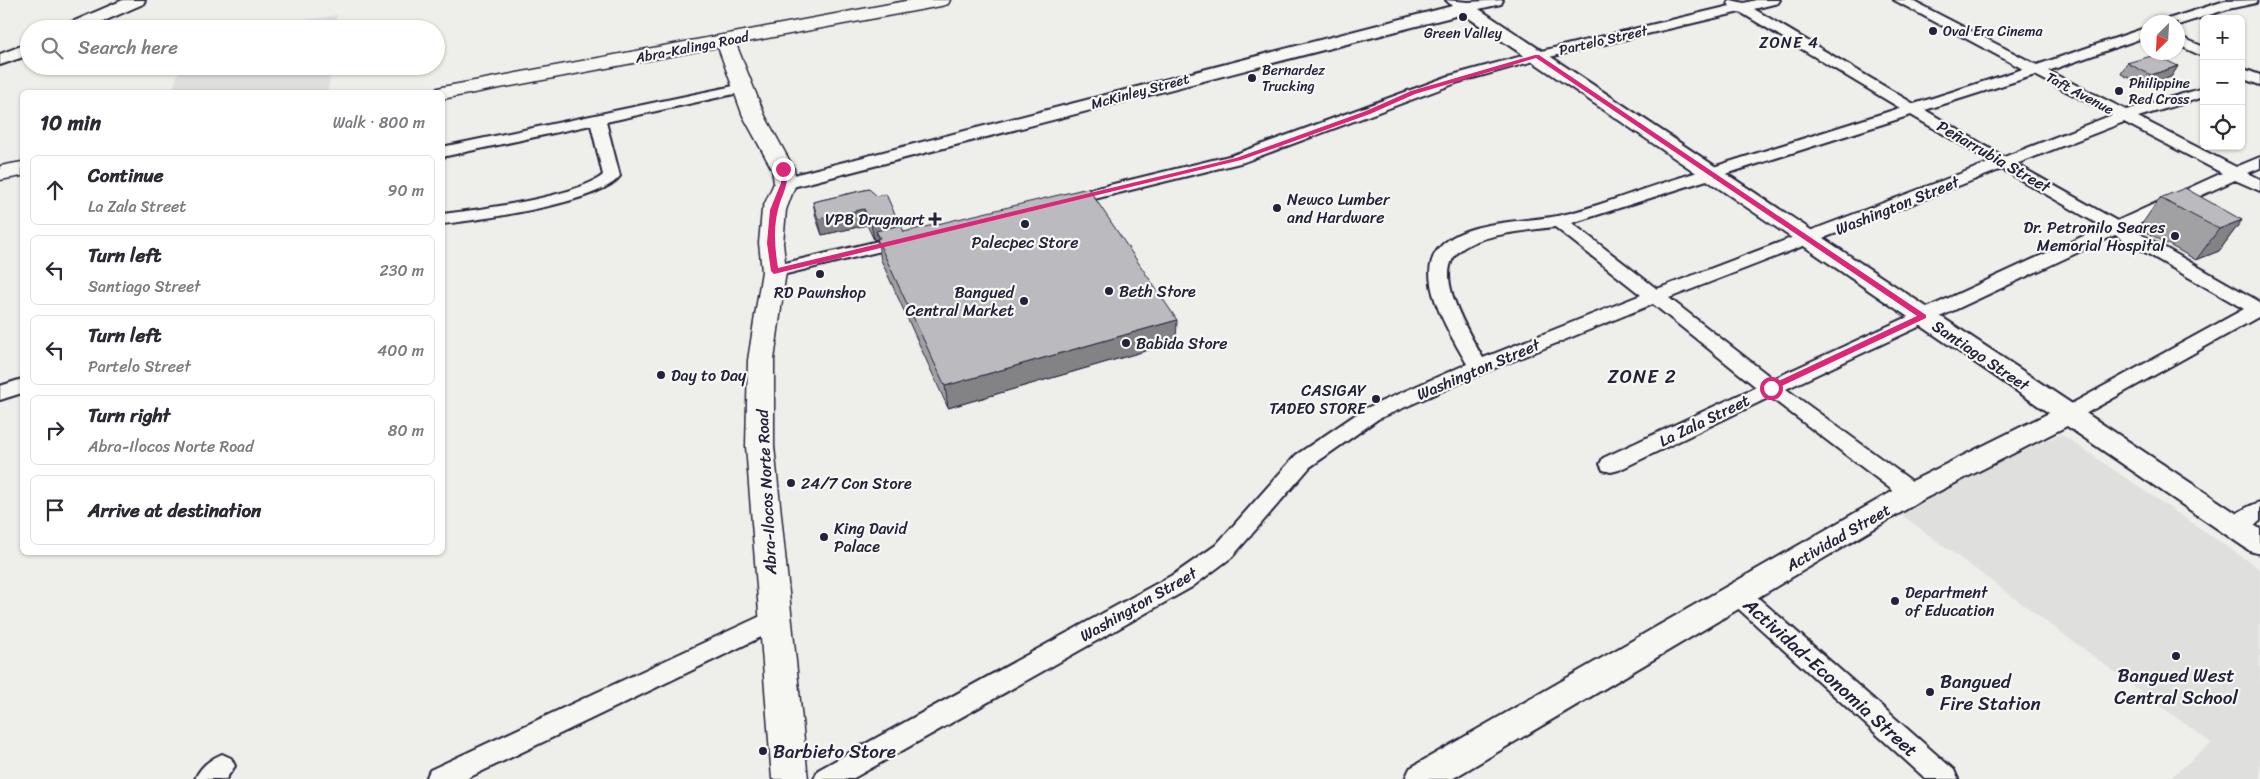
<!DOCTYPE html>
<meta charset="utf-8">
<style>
:root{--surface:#fff;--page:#f7f7f7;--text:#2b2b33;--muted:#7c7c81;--line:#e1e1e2}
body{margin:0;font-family:Sriracha,sans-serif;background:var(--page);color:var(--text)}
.controls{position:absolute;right:15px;top:15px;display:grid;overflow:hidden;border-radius:8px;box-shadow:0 1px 4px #0004}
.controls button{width:45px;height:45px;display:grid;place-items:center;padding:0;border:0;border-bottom:1px solid var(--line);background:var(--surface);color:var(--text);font:25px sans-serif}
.compass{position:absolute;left:2140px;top:15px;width:45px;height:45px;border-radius:50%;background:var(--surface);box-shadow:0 1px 4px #0004;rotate:204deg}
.stop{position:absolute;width:15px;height:15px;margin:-11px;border:4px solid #db2777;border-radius:50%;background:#fff}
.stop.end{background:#db2777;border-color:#fff;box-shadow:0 1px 5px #0008}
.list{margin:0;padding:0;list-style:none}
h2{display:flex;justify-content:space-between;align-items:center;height:65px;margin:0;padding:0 20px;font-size:21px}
h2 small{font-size:16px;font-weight:400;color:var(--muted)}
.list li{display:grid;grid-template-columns:32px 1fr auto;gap:15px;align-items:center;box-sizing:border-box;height:70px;margin:0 10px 10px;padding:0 10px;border:1px solid var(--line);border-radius:8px}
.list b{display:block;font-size:19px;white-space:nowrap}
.list p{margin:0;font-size:16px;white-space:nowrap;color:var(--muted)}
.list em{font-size:16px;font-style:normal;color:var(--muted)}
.icon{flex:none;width:28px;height:28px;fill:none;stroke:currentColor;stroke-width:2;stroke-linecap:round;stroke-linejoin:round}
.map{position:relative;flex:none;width:2260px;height:779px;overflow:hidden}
.search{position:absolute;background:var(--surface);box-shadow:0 1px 4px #0004;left:20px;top:20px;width:425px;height:55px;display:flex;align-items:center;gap:12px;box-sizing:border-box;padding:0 18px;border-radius:28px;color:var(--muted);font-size:19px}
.panel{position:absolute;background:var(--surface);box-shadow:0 1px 4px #0004;left:20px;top:90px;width:425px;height:465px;border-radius:8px}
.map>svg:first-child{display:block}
.built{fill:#dfdfde}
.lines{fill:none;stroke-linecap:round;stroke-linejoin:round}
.minor-casing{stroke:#22223b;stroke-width:4}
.tertiary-casing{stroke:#22223b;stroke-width:4}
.primary-casing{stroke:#22223b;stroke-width:3}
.minor{fill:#f6f6f2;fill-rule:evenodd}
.tertiary{fill:#f6f6f2;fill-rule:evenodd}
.primary{fill:#f6f6f2;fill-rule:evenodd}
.wall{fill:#a1a1a4;stroke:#22223b}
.shaded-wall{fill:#838386;stroke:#22223b}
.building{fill:#bbbbbf;stroke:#22223b}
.route{fill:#db2777}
.poi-dot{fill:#22223b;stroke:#f6f6f2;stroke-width:2}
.labels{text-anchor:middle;stroke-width:4.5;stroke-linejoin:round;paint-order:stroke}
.far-poi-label{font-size:14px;fill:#22223b;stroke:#f6f6f2;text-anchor:start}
.far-street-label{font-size:14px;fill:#22223b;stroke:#f6f6f2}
.far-quarter-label{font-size:16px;letter-spacing:1px;fill:#22223b;stroke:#f6f6f2}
.street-label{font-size:16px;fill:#22223b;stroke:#f6f6f2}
.poi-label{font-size:16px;fill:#22223b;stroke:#f6f6f2;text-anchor:start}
.quarter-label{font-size:19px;letter-spacing:1px;fill:#22223b;stroke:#f6f6f2}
.near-poi-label{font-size:19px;fill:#22223b;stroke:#f6f6f2;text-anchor:start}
.near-street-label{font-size:19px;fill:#22223b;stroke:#f6f6f2}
</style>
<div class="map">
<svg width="2260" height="779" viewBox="0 0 2260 779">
<rect width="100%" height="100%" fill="#eeeeeb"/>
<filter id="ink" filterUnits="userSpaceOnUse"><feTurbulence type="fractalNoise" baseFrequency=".02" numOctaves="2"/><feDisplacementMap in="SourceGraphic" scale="10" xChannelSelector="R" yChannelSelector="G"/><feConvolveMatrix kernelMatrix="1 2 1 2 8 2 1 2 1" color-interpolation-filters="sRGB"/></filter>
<g filter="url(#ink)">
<g class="built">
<polygon points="337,15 335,29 248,29"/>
<polygon points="180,66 331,66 328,92 172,92"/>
<polygon points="2061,434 2260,569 2260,779 2169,779 2211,743 1895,510"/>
</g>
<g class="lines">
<defs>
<g id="minor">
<path d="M1731,0L1744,3L1756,0H1780L1778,3L1754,9L1914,104L2023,69L1894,0H1911L2037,65L2148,27V36L2048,71L2126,110L2204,88V97L2138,117L2236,167L2260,157V168L2248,173L2260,179V191L2235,180L2130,228L2260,302V316L2076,419L2069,421L2062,419L2059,414L2062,409L2244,309L2115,235L1786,389L1920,487L1923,493L1920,499L1912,501L1904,499L1770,397L1619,470L1611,472L1603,470L1600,464L1603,458L1756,387L1653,304L1485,372L1378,419L1310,467L1232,557L1192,587L852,779H814L818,770L1176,573L1216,545L1296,455L1364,409L1467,364C1452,337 1416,282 1436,252C1459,219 1522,223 1557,216C1592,209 1633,192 1669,181C1746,157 1823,132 1900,108L1740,12L1541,59L1459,82L1244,162L1066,206L1060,205L1058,201L1060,197L1233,155L1449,76L1537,52L1730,6L1728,3ZM2035,75L2112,115L2004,157L1925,110ZM1911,115L1991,162L1657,289L1572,223ZM2124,122L2222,173L2117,221L2016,164ZM2002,169L2103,227L1773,379L1669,298ZM1555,227L1641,295L1483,358C1421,252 1443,239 1555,227Z"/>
<polygon points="2258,0 2256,3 2228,9 2178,25 2178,22 2166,22 2168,19 2225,1"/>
<polygon points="2178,36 2204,47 2204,57 2178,45"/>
<polygon points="2241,68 2260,75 2260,85 2241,78"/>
<path d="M743,84L750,88L748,91L606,122L620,176C601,203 478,220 442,224V214C478,210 579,196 603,175L591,125L442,157V147Z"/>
<polygon points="904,235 910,236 913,240 910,244 774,277 768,275 765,271 768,267"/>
<polygon points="22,379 22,393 0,400 0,386"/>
<path d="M2260,502V521C2249,529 2241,537 2227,533L2224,527C2230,515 2248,506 2260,502Z"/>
<polygon points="1739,585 1747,588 1954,770 1958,779 1926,779 1731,602 1727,595 1731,588"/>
<polygon points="774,610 782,613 786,620 782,627 466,779 426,779 430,770"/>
<path d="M222,754L231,758L235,766L226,779H195C200,767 210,759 222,754Z"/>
</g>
<g id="tertiary">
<polygon points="123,0 145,0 143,4 86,29 62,29 65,25"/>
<polygon points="1446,0 1468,2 1503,0 1501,4 1479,9 2260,529 2260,554 2250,551 2067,426 1922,500 1452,779 1405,779 1410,768 1902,486 2049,413 1463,14 785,189 778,187 775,183 778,179 1452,6"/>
<polygon points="29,43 29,55 0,65 0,54"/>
</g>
<g id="primary">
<polygon points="911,0 950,0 948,4 941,6 736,44 765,116 794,169 796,183 786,210 783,243 786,271 774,360 774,446 808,779 772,779 746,446 748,360 762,271 759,243 762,210 774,183 772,169 743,116 718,47 442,99 442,92 432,92 435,89 442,87"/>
<polygon points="22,162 22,176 0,180 0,166"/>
</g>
</defs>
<use href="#minor" class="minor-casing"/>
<use href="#tertiary" class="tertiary-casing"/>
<use href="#primary" class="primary-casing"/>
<use href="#minor" class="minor"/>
<use href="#tertiary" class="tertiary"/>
<use href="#primary" class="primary"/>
</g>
<g class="wall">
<polygon points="2127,63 2178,66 2171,77 2144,85 2121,74"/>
<polygon points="869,189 898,226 904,232 1176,342 948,408 881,260 877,239 874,240 867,225 822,235 816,218 813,202"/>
<polygon points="2160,198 2242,220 2219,251 2196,260 2139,228"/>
</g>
<g class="shaded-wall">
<polygon points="2178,66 2171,77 2144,85 2151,75"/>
<polygon points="864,209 867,225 822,235 818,219"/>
<polygon points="896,217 899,234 876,231 878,239 874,240 871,223"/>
<polygon points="2242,220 2219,251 2196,260 2219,229"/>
<polygon points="1177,320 1176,342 948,408 945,386"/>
</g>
<g class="building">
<polygon points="2155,55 2178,66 2151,75 2127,63"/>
<polygon points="1088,188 1177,320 945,386 877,239 880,238 876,231 901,225 904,232"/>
<polygon points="2185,188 2242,220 2219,229 2160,198"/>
<polygon points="869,189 877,196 886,194 896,217 871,223 864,209 818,219 813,202"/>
</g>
</g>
<path class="route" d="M1535,55H1539L1926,315V318L1773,390H1768V386L1917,316L1536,58L1415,94L1370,114L1241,160L774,274L771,271L767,243L770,210L781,183V167L787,169C789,187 782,193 778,210C773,229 775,249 778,268L1236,158L1366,111L1411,91Z"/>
<g class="poi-dot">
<circle cx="1463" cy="17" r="5"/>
<circle cx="1933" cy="31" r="5"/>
<circle cx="1252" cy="78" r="5"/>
<circle cx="2119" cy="91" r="5"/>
<circle cx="1277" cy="208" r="5"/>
<path d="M932.5 211.5h5v5h5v5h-5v5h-5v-5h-5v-5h5z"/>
<circle cx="1025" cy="224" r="5"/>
<circle cx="2175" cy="236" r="5"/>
<circle cx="820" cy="274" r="5"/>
<circle cx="1109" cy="291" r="5"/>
<circle cx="1024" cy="301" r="5"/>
<circle cx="1126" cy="343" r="5"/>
<circle cx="661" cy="375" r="5"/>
<circle cx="1376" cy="399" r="5"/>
<circle cx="791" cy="483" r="5"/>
<circle cx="824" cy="537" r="5"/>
<circle cx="1895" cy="601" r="5"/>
<circle cx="2176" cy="656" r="5"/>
<circle cx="1930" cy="692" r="5"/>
<circle cx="763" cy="751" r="5"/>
</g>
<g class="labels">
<g class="far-poi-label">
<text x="1943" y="36">Oval Era Cinema</text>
<text x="1463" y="38" text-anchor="middle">Green Valley</text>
<text x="1262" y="75">Bernardez<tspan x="1262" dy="16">Trucking</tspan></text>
<text x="2129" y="88">Philippine<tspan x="2129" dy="16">Red Cross</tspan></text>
</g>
<g class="far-street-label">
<text transform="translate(1603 40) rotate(-13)" y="5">Partelo Street</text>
<text transform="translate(692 47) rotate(-11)" y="5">Abra-Kalinga Road</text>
<text transform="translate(1140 91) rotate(-15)" y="5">McKinley Street</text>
<text transform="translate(2080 93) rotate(28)" y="5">Taft Avenue</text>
</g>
<g class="far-quarter-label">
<text x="1789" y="48">ZONE 4</text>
</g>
<g class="street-label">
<text transform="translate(1994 156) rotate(30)" y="6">Peñarrubia Street</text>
<text transform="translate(1897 205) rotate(-22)" y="6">Washington Street</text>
<text transform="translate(1981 355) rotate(34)" y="6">Santiago Street</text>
<text transform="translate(1478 369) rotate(-23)" y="6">Washington Street</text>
<text transform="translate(1704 420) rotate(-26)" y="6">La Zala Street</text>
<text transform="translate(766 492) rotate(-93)" y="6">Abra-Ilocos Norte Road</text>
<text transform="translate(1838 537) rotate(-30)" y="6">Actividad Street</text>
<text transform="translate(1138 604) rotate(-30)" y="6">Washington Street</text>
</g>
<g class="poi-label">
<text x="1287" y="205">Newco Lumber<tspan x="1287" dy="18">and Hardware</tspan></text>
<text x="925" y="225" text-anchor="end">VPB Drugmart</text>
<text x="2165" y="233" text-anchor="end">Dr. Petronilo Seares<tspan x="2165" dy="18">Memorial Hospital</tspan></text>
<text x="1025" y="248" text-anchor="middle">Palecpec Store</text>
<text x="1119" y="297">Beth Store</text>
<text x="820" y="298" text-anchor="middle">RD Pawnshop</text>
<text x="1014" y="298" text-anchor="end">Bangued<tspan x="1014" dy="18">Central Market</tspan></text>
<text x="1136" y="349">Babida Store</text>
<text x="671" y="381">Day to Day</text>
<text x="1366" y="396" text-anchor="end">CASIGAY<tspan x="1366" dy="18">TADEO STORE</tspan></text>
<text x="801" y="489">24/7 Con Store</text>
<text x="834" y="534">King David<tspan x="834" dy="18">Palace</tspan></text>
<text x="1905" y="598">Department<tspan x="1905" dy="18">of Education</tspan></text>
</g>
<g class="quarter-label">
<text x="1642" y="383">ZONE 2</text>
</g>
<g class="near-poi-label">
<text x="2176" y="682" text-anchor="middle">Bangued West<tspan x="2176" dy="22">Central School</tspan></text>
<text x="1940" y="688">Bangued<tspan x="1940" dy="22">Fire Station</tspan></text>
<text x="773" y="758">Barbieto Store</text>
</g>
<g class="near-street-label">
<text transform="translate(1831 677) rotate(42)" y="7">Actividad-Economia Street</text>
</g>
</g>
</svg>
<div class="controls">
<button>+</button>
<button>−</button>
<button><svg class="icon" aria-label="locate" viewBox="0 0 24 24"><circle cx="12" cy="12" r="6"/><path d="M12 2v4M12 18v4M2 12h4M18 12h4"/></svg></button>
</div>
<svg class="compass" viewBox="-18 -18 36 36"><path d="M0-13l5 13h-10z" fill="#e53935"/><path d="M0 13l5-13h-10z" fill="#7c7c81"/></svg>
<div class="stop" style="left:1771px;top:388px"></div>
<div class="stop end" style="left:783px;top:169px"></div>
<div class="search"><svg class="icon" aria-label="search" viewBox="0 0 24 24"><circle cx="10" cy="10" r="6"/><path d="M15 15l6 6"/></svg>Search here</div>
<section class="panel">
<h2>10 min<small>Walk · 800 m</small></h2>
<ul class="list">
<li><svg class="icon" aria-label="ahead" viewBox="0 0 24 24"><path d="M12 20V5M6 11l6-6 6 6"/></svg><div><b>Continue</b><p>La Zala Street</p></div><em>90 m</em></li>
<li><svg class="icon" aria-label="left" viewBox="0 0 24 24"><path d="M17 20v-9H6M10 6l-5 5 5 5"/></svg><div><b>Turn left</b><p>Santiago Street</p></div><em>230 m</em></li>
<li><svg class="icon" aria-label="left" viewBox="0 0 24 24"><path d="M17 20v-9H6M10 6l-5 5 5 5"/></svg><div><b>Turn left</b><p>Partelo Street</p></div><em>400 m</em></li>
<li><svg class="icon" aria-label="right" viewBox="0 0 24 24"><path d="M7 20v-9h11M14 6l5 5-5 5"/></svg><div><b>Turn right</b><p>Abra-Ilocos Norte Road</p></div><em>80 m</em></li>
<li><svg class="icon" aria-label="arrive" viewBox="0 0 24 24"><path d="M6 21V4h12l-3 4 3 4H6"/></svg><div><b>Arrive at destination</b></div></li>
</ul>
</section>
</div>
